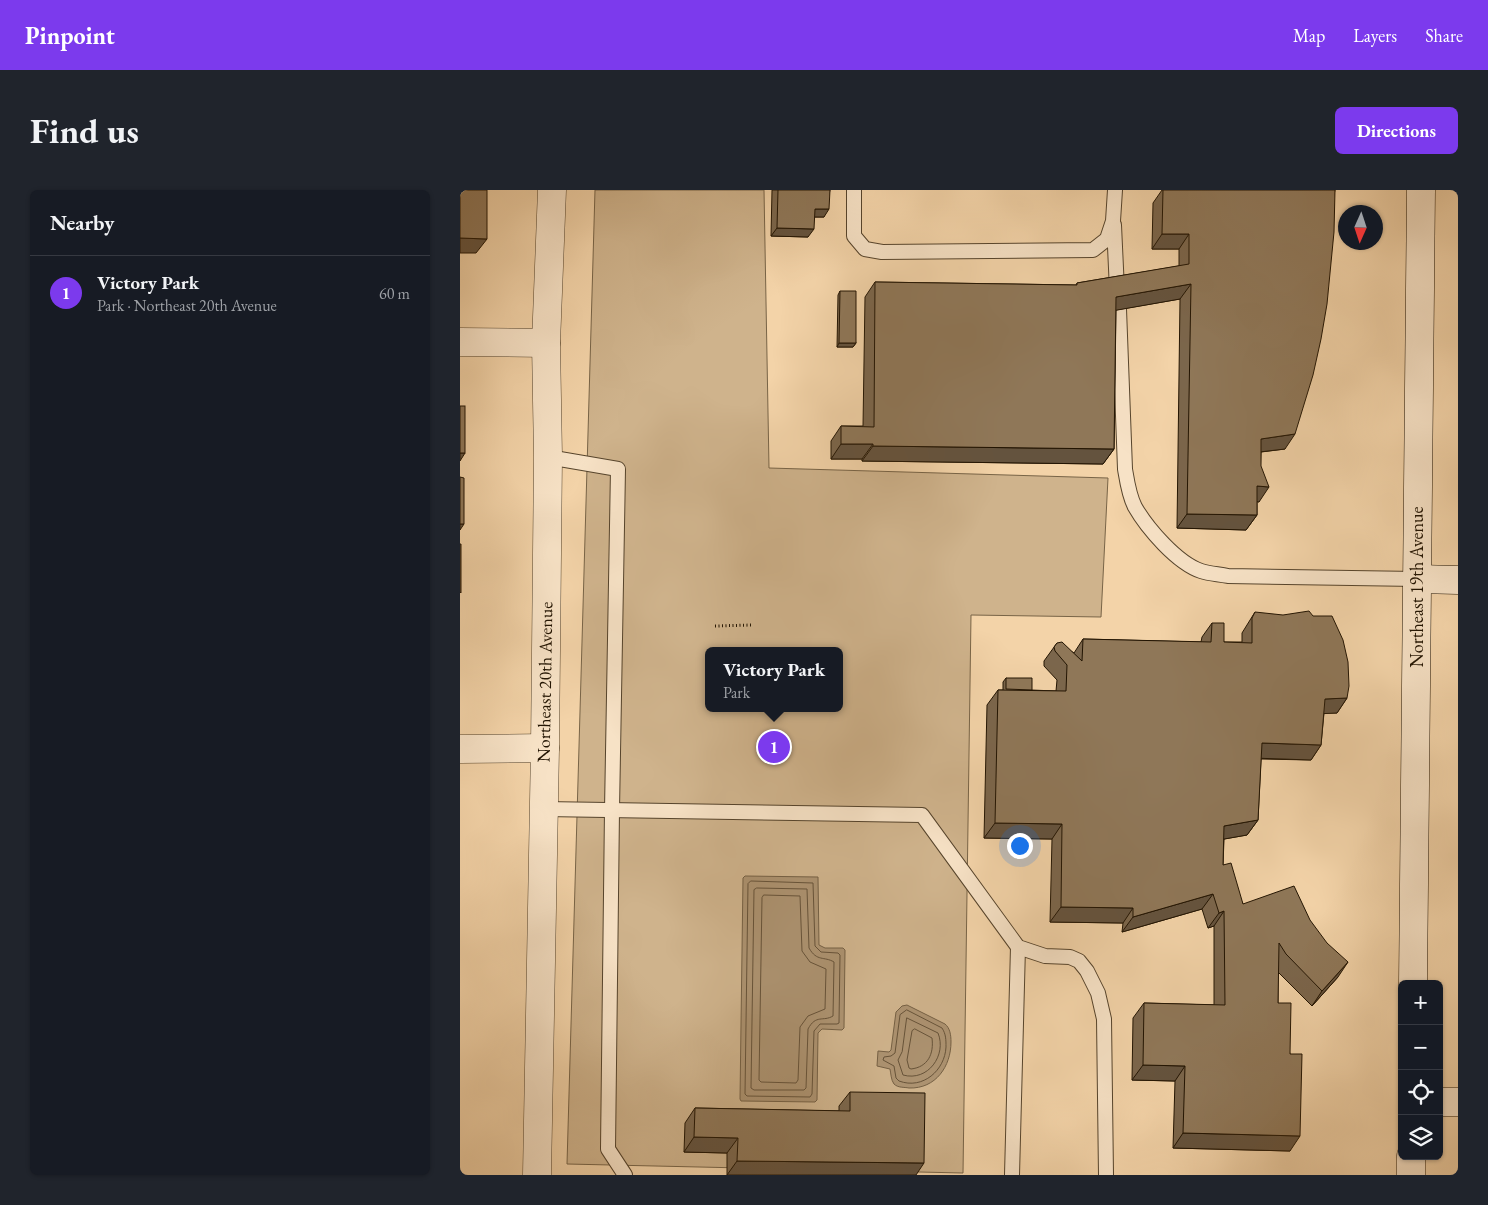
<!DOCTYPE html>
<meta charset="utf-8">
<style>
:root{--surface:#171b24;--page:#20242c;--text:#f1f3f6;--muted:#9ea1a6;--line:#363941;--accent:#7c3aed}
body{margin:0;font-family:"EB Garamond",serif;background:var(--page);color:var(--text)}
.controls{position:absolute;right:15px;bottom:15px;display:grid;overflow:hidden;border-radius:8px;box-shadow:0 1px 4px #0004}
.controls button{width:45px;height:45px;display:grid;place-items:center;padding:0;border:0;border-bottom:1px solid var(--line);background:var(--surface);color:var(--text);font:25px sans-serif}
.compass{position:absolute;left:878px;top:15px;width:45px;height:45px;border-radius:50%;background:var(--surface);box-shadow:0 1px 4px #0004;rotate:183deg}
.you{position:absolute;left:559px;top:655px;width:18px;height:18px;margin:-12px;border:4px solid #fff;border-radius:50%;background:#1a73e8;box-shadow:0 0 0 8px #1a73e833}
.badge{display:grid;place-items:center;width:32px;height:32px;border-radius:50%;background:var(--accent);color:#fff;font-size:16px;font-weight:700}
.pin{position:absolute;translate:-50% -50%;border:2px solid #fff;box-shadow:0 1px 5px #0006}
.popup{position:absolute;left:245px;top:457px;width:138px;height:65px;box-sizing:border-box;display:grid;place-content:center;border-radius:8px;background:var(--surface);filter:drop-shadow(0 1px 4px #0005);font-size:16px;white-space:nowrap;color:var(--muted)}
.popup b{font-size:19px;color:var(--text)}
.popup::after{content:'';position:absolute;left:50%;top:100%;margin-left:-10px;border:10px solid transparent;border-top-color:var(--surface)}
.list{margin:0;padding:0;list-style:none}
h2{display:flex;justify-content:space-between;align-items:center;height:65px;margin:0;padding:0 20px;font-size:21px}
h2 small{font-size:16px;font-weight:400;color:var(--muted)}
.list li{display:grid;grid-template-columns:32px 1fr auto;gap:15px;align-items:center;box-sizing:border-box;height:75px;padding:0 20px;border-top:1px solid var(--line)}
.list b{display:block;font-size:19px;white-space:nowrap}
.list p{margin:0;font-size:16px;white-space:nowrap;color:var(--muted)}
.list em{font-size:16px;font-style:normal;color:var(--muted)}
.icon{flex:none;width:28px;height:28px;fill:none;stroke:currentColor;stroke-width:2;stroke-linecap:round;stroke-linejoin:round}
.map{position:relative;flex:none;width:998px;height:985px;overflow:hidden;border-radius:8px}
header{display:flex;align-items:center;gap:30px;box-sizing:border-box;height:70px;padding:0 25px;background:var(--accent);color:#fff}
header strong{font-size:24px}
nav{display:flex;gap:28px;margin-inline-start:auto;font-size:18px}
.intro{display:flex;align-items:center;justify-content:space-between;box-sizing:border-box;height:120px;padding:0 30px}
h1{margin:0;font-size:35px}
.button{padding:12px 22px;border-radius:8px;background:var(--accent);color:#fff;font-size:18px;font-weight:700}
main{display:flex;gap:30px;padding:0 30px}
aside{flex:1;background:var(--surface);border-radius:8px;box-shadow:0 1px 4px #0004}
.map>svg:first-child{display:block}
.green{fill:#cfb38c;stroke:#786447;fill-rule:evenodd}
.water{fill:#ac9270;stroke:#756044}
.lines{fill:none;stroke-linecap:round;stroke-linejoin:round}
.shore{stroke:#675339;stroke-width:1}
.lane-casing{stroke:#56442c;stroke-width:16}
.street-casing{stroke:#56442c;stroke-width:29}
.secondary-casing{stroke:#221402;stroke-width:29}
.path{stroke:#221402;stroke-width:3;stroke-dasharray:1 2.5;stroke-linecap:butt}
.lane{stroke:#f7e2c6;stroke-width:14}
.street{stroke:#f7e2c6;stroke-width:28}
.secondary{stroke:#f7e2c6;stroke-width:28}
.wall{fill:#7b664c;stroke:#221402}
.shaded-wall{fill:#64533e;stroke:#221402}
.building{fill:#8f7758;stroke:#221402}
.labels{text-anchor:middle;stroke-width:5;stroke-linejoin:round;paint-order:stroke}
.street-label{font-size:18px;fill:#221402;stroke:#f7e2c6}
</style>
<header>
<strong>Pinpoint</strong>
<nav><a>Map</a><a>Layers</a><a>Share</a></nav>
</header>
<div class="intro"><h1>Find us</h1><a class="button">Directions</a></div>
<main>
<aside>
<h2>Nearby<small></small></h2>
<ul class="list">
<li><span class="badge">1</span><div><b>Victory Park</b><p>Park · Northeast 20th Avenue</p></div><em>60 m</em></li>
</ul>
</aside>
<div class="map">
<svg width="998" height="985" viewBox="0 0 998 985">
<rect width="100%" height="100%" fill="#f3d3a8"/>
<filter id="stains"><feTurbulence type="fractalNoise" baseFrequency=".004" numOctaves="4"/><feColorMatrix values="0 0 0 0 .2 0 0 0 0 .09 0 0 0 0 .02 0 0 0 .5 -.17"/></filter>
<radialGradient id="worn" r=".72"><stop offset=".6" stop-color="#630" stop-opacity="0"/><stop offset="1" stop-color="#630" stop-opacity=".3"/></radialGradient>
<path class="green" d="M135,0H304L309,278L648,288L641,427L511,425L503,983L107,974ZM249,461H379V518H249Z"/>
<g class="water">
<polygon points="285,686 358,687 359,755 365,758 383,758 385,760 384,838 382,840 362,839 358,843 357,910 355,912 281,911 280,909 283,688"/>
<path d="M447,815L485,834C490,838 491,845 491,852C491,876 476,899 449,898C444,897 438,898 434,894C431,890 431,884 430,879L417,876L418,861L429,862L431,860L436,822L442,816Z"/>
</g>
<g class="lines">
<g class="shore">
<polygon points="291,691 353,693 355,756 361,762 378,763 380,765 379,833 377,834 360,834 354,841 352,904 350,907 287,906 285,904 288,694"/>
<path d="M297,698L347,699L349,758C357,772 364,766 374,772L373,826C363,832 356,824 348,839L346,898L344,900H294L291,898L294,700Z"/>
<polygon points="304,705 340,706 342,761 350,772 366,779 365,819 348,826 340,837 338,890 336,893 301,892 299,890 302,708"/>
<path d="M447,820L482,838C486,844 486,850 486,857C485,880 463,900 439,891L436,888L434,876L423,870L424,867L431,866L435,863L440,825Z"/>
<path d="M447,828L478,843C487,865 468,892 443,885L438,870L442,862Z"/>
<path d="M455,839L472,848C474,864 468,877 451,879L449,878L447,870L452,841Z"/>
</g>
<defs>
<g id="lane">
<polyline points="394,0 394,46 405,59 422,62 633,60 647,49 653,31 655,0"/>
<polyline points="654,35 657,100"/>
<path d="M659,119L665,279C667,291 669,306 675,317C687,338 717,373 741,381C750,384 759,384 768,386L957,389"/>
<polyline points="88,267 158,279 152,620 148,959 165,985"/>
<polyline points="84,619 462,625 558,757 585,766 610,767 619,771 627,781 638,803 644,829 646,985"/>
<polyline points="552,985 558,757"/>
</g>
<g id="street">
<polyline points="0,152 86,153"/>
<polyline points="0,559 85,558"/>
<polyline points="77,985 85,558 88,267 86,153 92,0"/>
</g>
<g id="secondary">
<polyline points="957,389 998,390"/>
<polyline points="953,794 961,0"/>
<polyline points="979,912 998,912"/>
<polyline points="951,985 951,966"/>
</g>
</defs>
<use href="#lane" class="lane-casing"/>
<use href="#street" class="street-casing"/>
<use href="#secondary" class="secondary-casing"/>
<polyline class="path" points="255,436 292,435"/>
<use href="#lane" class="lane"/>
<use href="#street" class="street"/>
<use href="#secondary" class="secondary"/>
</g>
<g class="wall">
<polygon points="312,0 370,0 364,27 354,27 348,47 311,46"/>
<polygon points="702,0 875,0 825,259 801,262 799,312 797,311 797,325 786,340 717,338 720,109 656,120 654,259 643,274 402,271 402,269 371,269 371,251 381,236 403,236 405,107 415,92 616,95 617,93 719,76 719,59 692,59 693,13"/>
<polygon points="380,101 396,153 393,157 377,157 378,105"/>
<polygon points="795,422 887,508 877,523 864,523 861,555 851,570 801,569 798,630 787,645 764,649 763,675 783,714 878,787 852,816 818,782 818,813 830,864 830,961 713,958 715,891 672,890 673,828 684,813 754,815 754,736 748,738 742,719 662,742 663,733 590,732 592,649 524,648 527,515 538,500 543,500 543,492 546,488 571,500 596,501 597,490 584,476 584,471 597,453 614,463 623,449 741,452 742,447 752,433 764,452 782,452 782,443"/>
<polygon points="390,902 456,985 267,985 267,963 224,962 225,933 235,918 379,921 379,916"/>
</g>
<g class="shaded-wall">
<polygon points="355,19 369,19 364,27 349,27"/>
<polygon points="317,38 354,39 348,47 311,46"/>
<polygon points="702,44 729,44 719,59 692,59"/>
<polygon points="0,48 27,49 16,63 0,63"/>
<polygon points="731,94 720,109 646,122 656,107"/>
<polygon points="379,153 396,153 393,157 377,157"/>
<polygon points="835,244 825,259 791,263 801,249"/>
<polygon points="381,254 413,254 402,269 371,269"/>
<polygon points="413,256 654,259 643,274 402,271"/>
<polygon points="0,263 5,263 0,271"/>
<polygon points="797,296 809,297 799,312 786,311"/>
<polygon points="727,324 797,325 786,340 717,338"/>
<polygon points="0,334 4,334 0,340"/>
<polygon points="887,508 877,523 855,524 865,509"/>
<polygon points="802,553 861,555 851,570 792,568"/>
<polygon points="798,630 787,645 753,651 764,636"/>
<polygon points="535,633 602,634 592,649 524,648"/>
<polygon points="753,704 742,719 662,742 673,727"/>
<polygon points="601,717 673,718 663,733 590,732"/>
<polygon points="764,721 754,736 748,738 759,723"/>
<polygon points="888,772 878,787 852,816 862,801"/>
<polygon points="683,875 725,876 715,891 672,890"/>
<polygon points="723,943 840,946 830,961 713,958"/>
<polygon points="234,947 278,948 267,963 224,962"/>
<polygon points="277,971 464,973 456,985 267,985"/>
</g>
<g class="building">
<polygon points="0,0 27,0 27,49 0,48"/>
<polygon points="318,0 370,0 369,19 355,19 354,39 317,38"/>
<polygon points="703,0 875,0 874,42 867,114 861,149 853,185 835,244 801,249 801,276 809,297 797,296 797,325 727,324 731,94 656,107 654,259 413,256 413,254 381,254 381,236 414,237 415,92 617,95 617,93 729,74 729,44 702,44"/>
<polygon points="380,101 396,101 396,153 379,153"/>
<rect x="0" y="216" width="5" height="47"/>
<polygon points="0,287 4,288 4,334 0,334"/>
<polygon points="0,354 1,354 1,403 0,402"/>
<polygon points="849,421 853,426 872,426 883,450 888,472 889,496 887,508 865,509 861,555 802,553 798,630 764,636 763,675 771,673 783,714 834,696 850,730 867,753 888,772 862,801 826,764 819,753 818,813 831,813 830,864 842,864 840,946 723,943 725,876 683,875 684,813 765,815 764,721 759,723 753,704 673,727 673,718 601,717 602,634 535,633 538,500 606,501 607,475 595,461 594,457 597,453 602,452 622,471 623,449 751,452 752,433 764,433 764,452 792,453 792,428 795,422 823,425"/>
<polygon points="546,488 572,488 572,500 546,499"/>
<polygon points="390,902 465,903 464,973 277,971 278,948 234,947 235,918 390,921"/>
</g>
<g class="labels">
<g class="street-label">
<text transform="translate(957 397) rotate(-90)" y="6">Northeast 19th Avenue</text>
<text transform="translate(85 492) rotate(-89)" y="6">Northeast 20th Avenue</text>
</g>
</g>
<rect width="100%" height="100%" filter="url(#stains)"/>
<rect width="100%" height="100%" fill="url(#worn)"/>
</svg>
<div class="controls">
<button>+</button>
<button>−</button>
<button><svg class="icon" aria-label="locate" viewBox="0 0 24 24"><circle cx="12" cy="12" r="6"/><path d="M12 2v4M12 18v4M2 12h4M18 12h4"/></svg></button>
<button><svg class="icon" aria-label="layers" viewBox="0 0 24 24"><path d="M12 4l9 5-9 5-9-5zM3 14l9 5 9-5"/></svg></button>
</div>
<svg class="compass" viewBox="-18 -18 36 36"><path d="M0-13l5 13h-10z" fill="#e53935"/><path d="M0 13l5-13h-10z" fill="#9ea1a6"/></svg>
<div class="you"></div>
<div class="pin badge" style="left:314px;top:557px">1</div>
<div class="popup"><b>Victory Park</b>Park</div>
</div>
</main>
